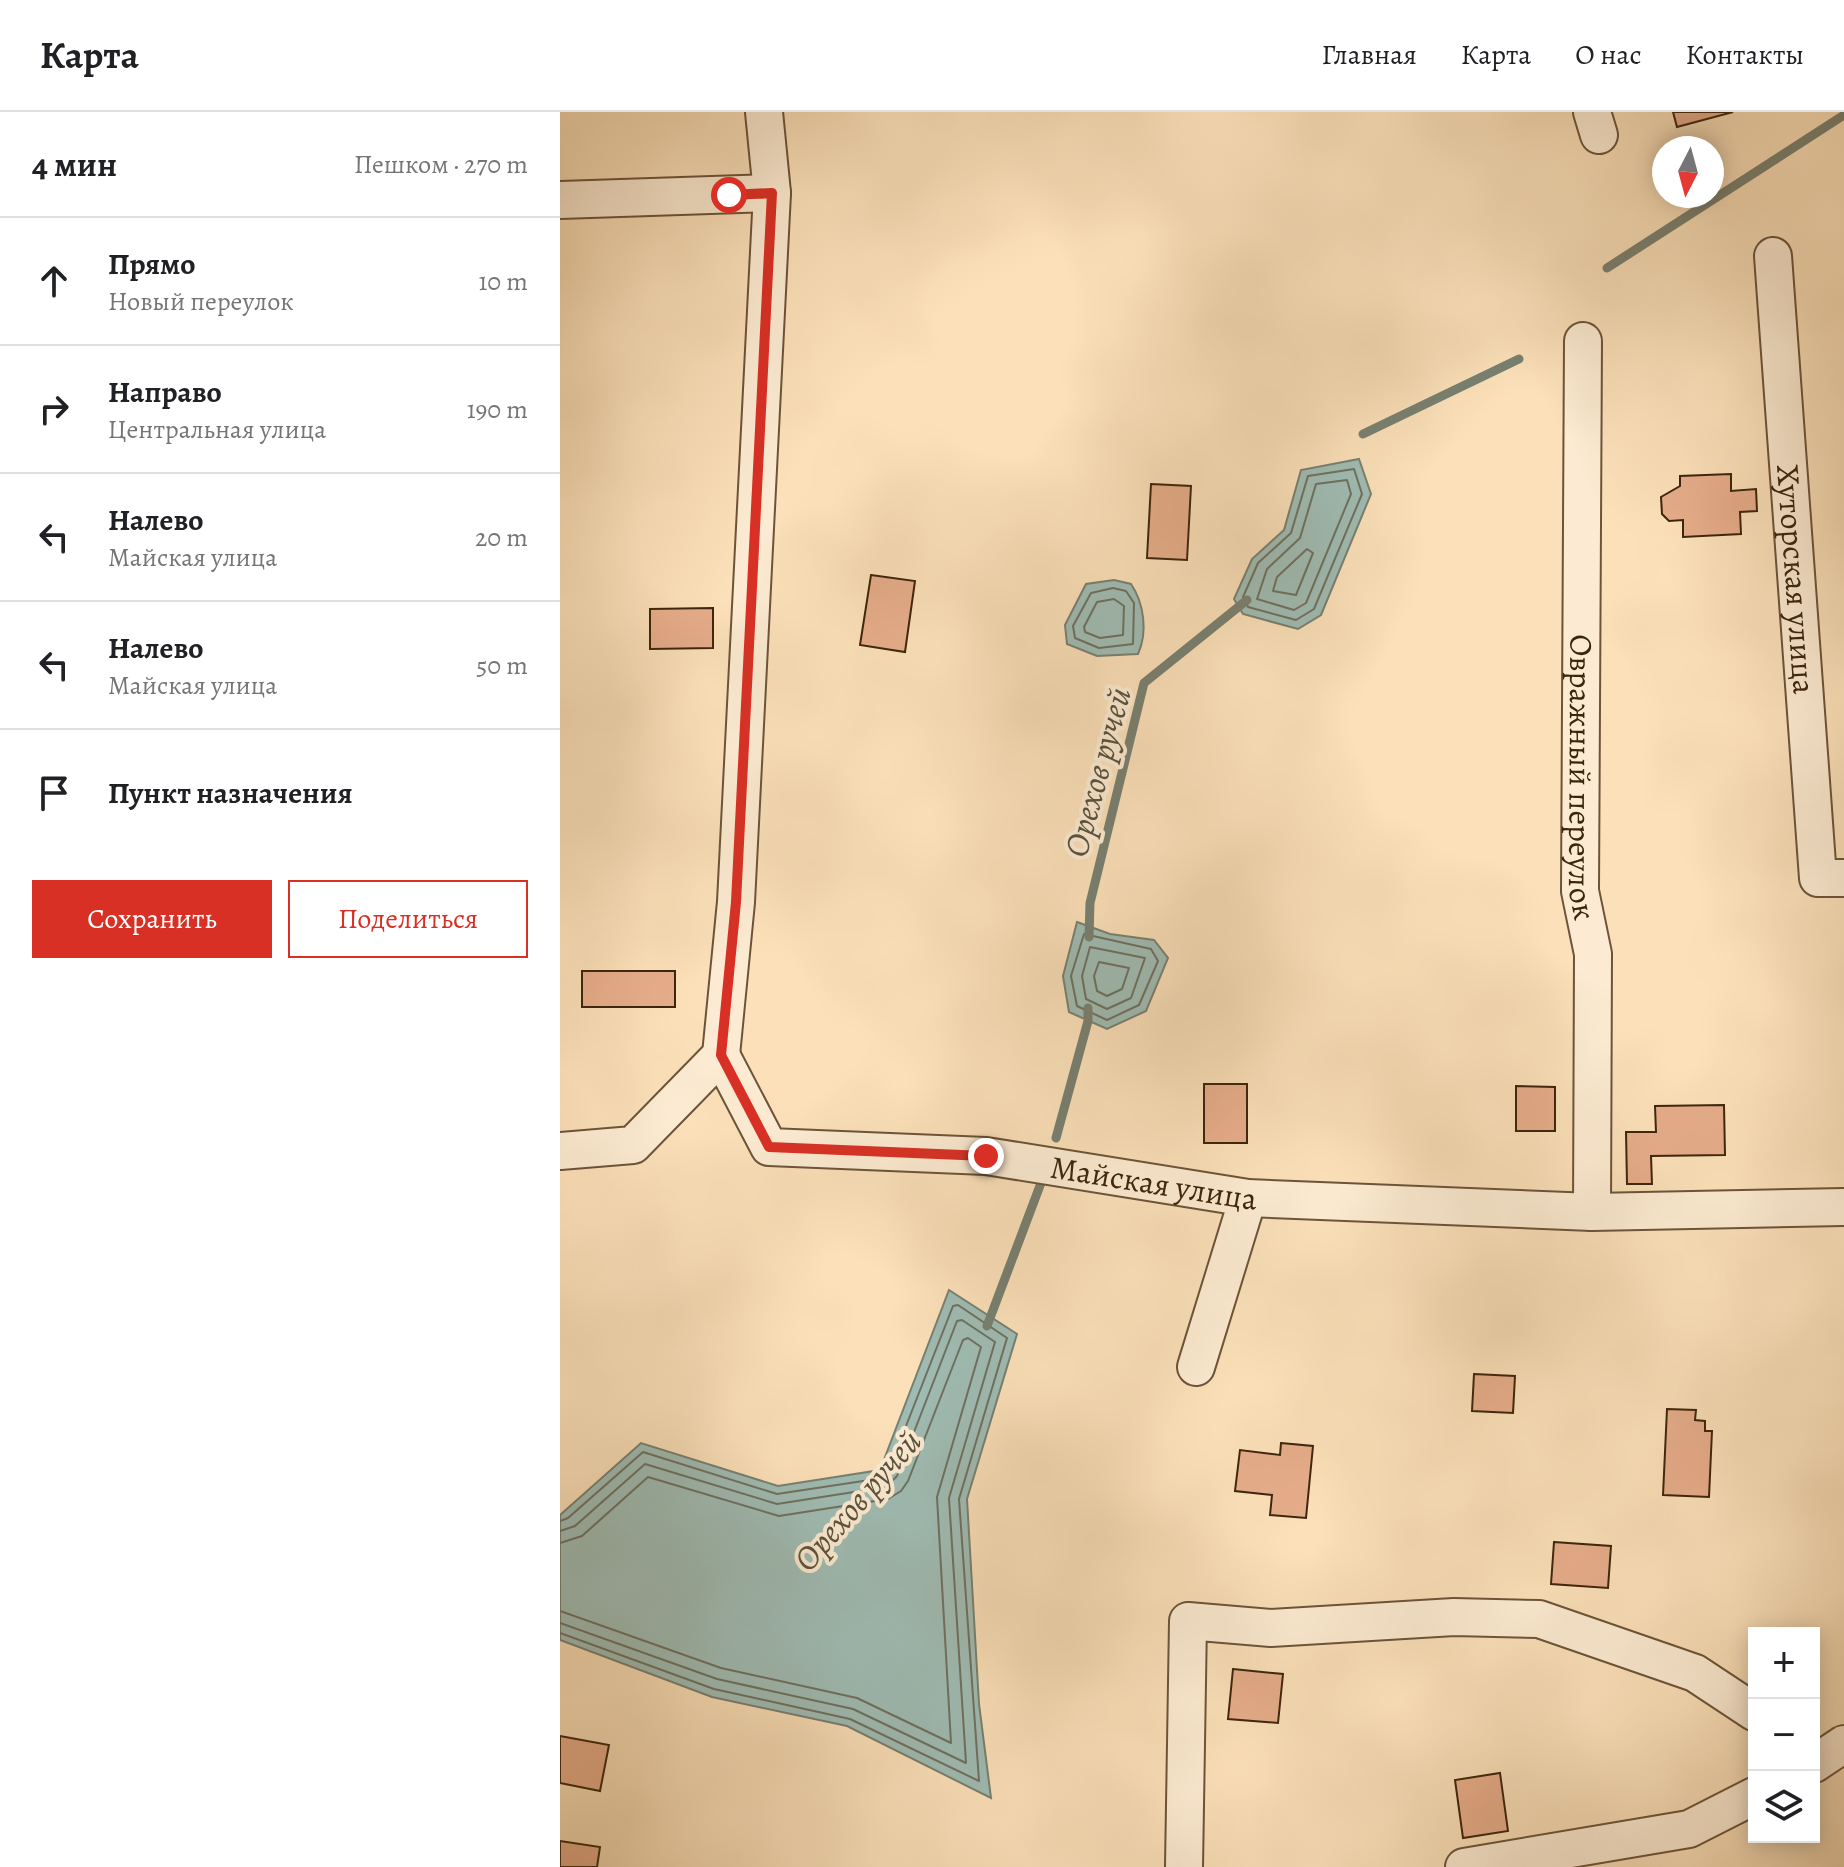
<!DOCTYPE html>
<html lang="ru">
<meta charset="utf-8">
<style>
:root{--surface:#fff;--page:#f6f6f6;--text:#202124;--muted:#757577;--line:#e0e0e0;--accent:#d93025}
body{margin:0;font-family:Alegreya,serif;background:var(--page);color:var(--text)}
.controls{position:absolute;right:24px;bottom:24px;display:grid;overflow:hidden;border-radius:0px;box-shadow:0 4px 20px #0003}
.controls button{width:72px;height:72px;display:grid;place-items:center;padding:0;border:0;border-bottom:2px solid var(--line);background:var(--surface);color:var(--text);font:40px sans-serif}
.compass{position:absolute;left:1092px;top:24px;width:72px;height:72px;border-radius:50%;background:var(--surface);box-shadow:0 4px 20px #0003;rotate:186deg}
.stop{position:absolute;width:24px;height:24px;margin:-18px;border:6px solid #d93025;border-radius:50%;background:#fff}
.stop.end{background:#d93025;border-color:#fff;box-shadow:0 2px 8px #0008}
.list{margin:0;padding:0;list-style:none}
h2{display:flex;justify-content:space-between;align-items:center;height:104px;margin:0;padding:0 32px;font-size:34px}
h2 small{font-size:26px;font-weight:400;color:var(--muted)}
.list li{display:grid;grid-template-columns:52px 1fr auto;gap:24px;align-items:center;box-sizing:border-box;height:128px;padding:0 32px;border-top:2px solid var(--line)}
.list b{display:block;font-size:30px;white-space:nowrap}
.list p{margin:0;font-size:26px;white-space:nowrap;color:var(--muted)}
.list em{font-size:26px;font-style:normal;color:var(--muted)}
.actions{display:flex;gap:16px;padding:24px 32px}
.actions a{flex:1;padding:18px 0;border:2px solid var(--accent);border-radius:0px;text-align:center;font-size:28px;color:var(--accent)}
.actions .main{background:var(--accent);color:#fff}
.icon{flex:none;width:44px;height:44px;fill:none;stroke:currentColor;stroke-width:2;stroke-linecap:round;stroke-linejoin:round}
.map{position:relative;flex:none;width:1284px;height:1755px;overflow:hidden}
header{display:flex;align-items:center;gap:48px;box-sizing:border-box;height:112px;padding:0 40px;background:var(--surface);border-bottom:2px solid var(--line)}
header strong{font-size:38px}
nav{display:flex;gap:44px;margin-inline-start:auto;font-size:28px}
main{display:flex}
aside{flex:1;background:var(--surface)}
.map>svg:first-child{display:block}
.water{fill:#9fbcb4;stroke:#788071;stroke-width:2}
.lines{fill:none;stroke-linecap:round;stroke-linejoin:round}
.shore{stroke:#6e7060;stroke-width:2}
.stream{stroke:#788071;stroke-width:9}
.building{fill:#e6ad8a;stroke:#3d250d;stroke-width:2}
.minor-casing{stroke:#6c5438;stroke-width:40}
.minor{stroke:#fcebd2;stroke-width:36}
.route{stroke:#d93025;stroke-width:10}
.labels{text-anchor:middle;stroke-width:8;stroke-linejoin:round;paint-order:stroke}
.street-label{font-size:32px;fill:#3d250d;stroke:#fcebd2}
.water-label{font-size:34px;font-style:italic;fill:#5a523f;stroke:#fcebd2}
</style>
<header>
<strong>Карта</strong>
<nav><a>Главная</a><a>Карта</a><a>О нас</a><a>Контакты</a></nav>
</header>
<main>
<aside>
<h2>4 мин<small>Пешком · 270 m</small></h2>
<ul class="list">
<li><svg class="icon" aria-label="ahead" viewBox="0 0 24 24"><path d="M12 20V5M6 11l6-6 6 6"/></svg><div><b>Прямо</b><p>Новый переулок</p></div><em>10 m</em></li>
<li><svg class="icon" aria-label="right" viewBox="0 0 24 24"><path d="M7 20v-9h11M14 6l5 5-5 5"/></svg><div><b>Направо</b><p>Центральная улица</p></div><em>190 m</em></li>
<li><svg class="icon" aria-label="left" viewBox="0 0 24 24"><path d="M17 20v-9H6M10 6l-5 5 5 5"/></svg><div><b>Налево</b><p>Майская улица</p></div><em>20 m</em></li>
<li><svg class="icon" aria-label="left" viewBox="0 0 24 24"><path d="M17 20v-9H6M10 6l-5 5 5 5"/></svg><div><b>Налево</b><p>Майская улица</p></div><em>50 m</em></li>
<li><svg class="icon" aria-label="arrive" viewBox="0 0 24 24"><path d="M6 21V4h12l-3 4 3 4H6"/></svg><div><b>Пункт назначения</b></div></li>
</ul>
<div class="actions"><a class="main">Сохранить</a><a>Поделиться</a></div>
</aside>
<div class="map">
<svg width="1284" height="1755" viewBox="0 0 1284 1755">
<rect width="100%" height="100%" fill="#fbe0b9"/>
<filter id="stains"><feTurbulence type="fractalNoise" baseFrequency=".0025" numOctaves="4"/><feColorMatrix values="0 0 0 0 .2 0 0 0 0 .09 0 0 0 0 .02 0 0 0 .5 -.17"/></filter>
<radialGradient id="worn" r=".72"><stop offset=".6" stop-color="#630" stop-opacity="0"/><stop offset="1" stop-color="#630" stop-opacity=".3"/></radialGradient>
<g class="water">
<polygon points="799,347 811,382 761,503 738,517 683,502 674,487 692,447 724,418 741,358"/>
<path d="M554,468L571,472C584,491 588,520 578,542L537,544L507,532L505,513L526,472Z"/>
<polygon points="517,810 550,822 594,828 608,846 586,899 547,917 509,900 503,864"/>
<polygon points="389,1178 457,1222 407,1387 419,1592 431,1686 287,1614 152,1585 0,1528 0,1403 81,1331 218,1374 320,1358"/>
</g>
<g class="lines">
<g class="shore">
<polygon points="794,357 802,382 754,497 736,508 688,495 683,485 698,451 731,421 748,364"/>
<polygon points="787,368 791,382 746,491 734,498 697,487 707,457 740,426 756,372"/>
<polygon points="747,437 753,441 736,483 713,479 717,465"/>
<polygon points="553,476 566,479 574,491 573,532 539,536 515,526 513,514 531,481"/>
<polygon points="554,487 564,494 563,523 540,526 525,520 524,515 537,490"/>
<polygon points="524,822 591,837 598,849 579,893 547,908 517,894 511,864"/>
<polygon points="530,835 585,846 571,886 547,897 526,887 522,864"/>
<polygon points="539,850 569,856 562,877 547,884 537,879 534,864"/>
<polyline points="0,1409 8,1406 83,1340 217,1382 323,1366 328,1360 393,1194 398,1193 447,1226 399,1387 419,1669 290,1607 154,1577 0,1521"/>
<polyline points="0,1419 15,1414 85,1352 217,1392 326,1375 337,1364 397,1209 402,1208 435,1230 389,1386 406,1651 293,1597 157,1567 0,1511"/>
<polyline points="0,1431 22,1424 88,1365 219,1404 328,1387 341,1379 348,1369 403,1228 408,1226 421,1235 377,1385 391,1631 297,1586 161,1556 0,1499"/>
</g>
<g class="stream">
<polyline points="1047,156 1284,3"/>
<polyline points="803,322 959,247"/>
<polyline points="529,825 530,791 584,571 687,488"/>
<polyline points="496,1026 528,909 528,896"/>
<polyline points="427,1214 484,1063"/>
</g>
</g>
<g class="building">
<polygon points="1113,0 1173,0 1117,15"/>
<polygon points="1171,362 1171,379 1196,377 1197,399 1180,400 1181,422 1123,425 1123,408 1109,409 1102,402 1101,385 1120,374 1120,364"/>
<polygon points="591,372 631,374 627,448 587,446"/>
<polygon points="311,463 355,469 345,540 300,533"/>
<polygon points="153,496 153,536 90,537 90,497"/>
<rect x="22" y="859" width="93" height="36"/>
<rect x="644" y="972" width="43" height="59"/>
<polygon points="956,974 995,975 995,1019 956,1019"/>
<polygon points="1164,993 1165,1043 1091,1044 1092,1072 1067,1072 1066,1020 1096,1020 1095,994"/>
<polygon points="914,1262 955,1264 953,1301 912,1299"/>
<polygon points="1107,1297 1136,1298 1135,1308 1145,1309 1145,1319 1152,1319 1149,1385 1103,1383"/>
<polygon points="721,1331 753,1334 746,1406 710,1403 712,1383 675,1379 680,1338 720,1343"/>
<polygon points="994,1430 1051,1434 1048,1476 991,1472"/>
<polygon points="673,1557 723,1562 718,1611 668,1607"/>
<polygon points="0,1624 49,1633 40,1679 0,1671"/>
<polygon points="940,1661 948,1719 903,1726 895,1668"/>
<polygon points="0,1729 40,1735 37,1755 0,1755"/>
</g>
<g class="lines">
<defs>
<g id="minor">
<polyline points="1032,0 1039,23"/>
<polyline points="0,88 212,81"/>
<path id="s1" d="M1213,144L1258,766H1284"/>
<path id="s2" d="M1023,229L1020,779L1033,842L1032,1100"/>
<polyline points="161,943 176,790 212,81 204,0"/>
<path id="s3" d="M0,1039L73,1033L161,943L209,1035L426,1044L688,1086L1032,1100L1284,1095"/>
<polyline points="636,1255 688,1086"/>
<polyline points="1254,1652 1284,1632"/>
<polyline points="624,1755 628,1509 711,1516 894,1505 979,1507 1135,1561 1194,1600"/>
<polyline points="904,1755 1129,1717 1194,1684"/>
</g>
</defs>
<use href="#minor" class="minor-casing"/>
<use href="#minor" class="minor"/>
</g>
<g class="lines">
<polyline class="route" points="169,83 212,81 176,790 161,943 209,1035 426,1044"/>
</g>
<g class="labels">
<g class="street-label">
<text dy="11" stroke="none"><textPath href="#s1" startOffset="324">Хуторская улица</textPath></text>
<text dy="11" stroke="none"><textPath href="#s2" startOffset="436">Овражный переулок</textPath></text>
<text dy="11" stroke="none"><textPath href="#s3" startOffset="690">Майская улица</textPath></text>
</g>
<g class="water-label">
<text transform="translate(537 660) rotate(-75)" y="12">Орехов ручей</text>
<text transform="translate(297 1388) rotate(-49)" y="12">Орехов ручей</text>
</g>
</g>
<rect width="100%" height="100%" filter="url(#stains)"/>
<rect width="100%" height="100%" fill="url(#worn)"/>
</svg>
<div class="controls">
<button>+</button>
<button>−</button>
<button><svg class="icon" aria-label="layers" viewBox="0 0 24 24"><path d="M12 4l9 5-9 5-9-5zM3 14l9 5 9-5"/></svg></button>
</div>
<svg class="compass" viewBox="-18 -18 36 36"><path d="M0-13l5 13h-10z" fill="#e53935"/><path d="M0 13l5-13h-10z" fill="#757577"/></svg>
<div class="stop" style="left:169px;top:83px"></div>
<div class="stop end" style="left:426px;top:1044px"></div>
</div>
</main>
